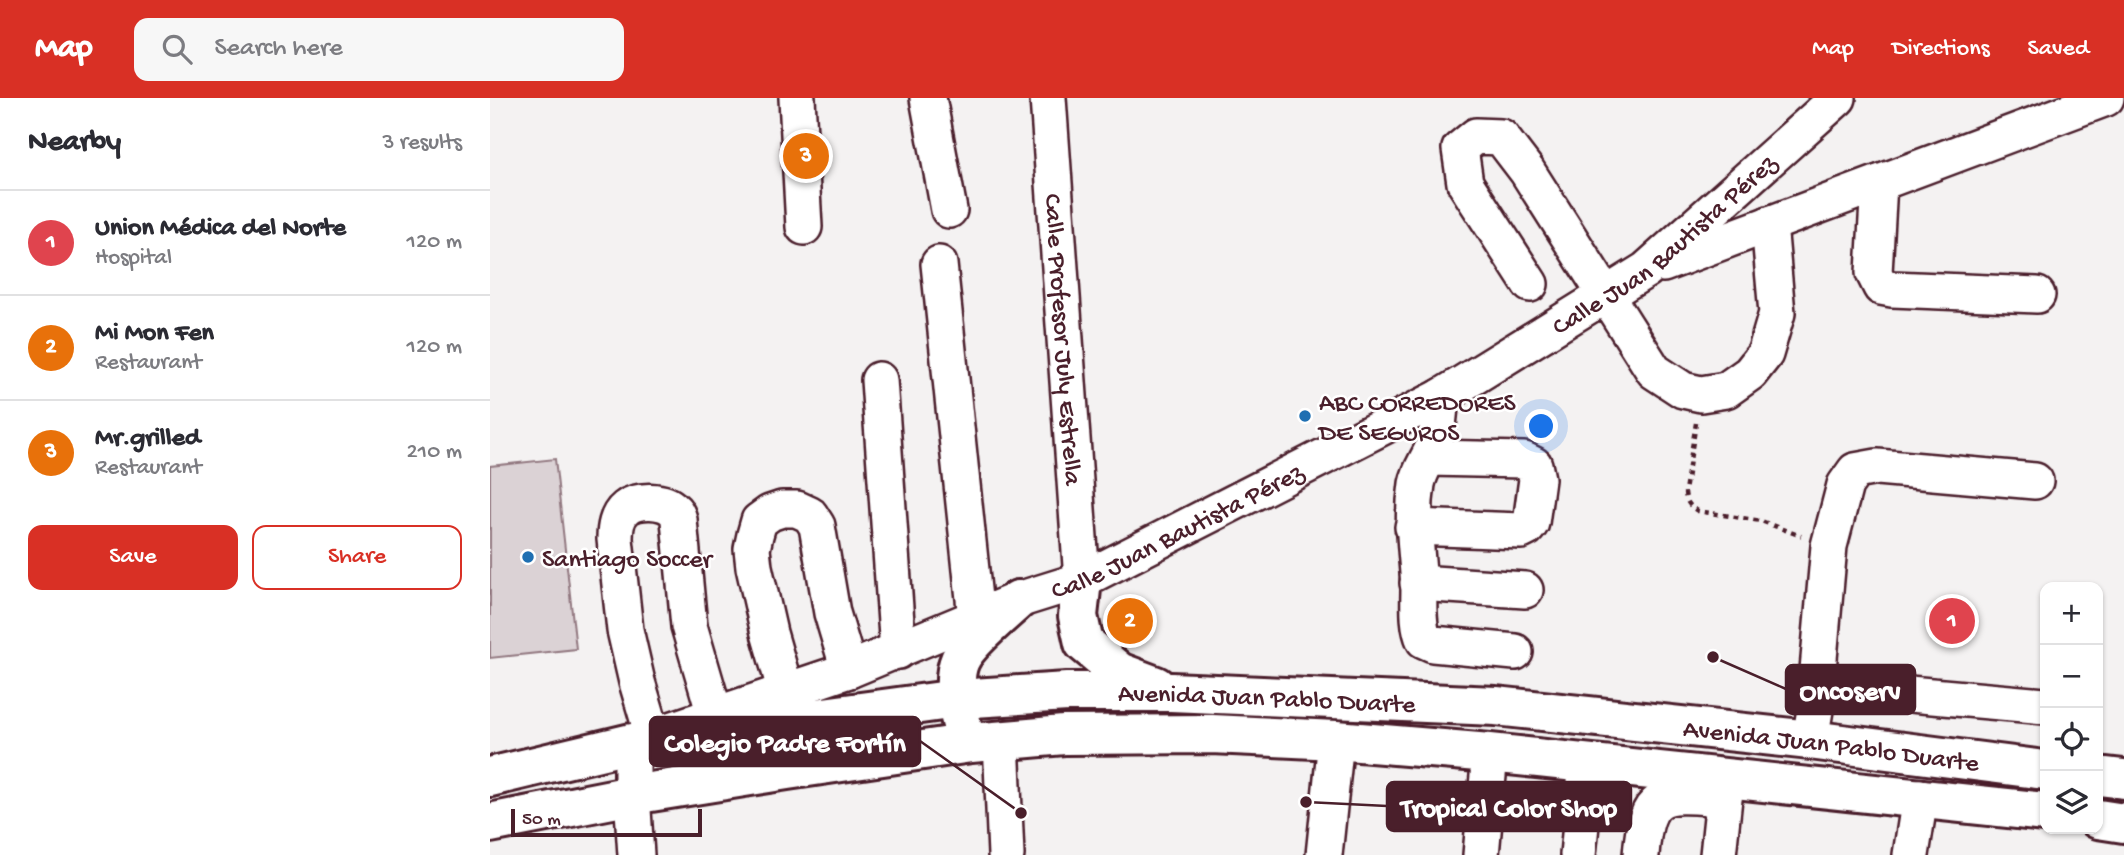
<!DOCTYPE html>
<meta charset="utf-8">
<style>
:root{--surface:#fff;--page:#f7f7f7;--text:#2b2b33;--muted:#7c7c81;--line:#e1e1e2;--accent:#d93025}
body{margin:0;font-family:"Gochi Hand",sans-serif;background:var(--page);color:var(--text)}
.controls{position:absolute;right:21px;bottom:21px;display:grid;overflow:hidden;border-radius:14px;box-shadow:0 2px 5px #0004}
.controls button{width:63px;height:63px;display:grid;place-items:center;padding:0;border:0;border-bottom:2px solid var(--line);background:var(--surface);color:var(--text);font:35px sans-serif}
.scale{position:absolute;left:21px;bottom:18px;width:191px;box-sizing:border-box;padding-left:7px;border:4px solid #4a1f2b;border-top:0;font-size:19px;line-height:24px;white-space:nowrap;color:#4a1f2b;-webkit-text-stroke:5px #fff;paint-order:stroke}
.you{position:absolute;left:1052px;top:329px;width:24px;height:24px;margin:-18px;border:5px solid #fff;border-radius:50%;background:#1a73e8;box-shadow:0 0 0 10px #1a73e833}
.badge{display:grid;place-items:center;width:46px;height:46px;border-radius:50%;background:var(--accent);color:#fff;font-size:23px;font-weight:700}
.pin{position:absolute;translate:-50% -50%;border:4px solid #fff;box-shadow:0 2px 7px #0006}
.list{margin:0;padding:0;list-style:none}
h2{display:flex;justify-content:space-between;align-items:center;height:91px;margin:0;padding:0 28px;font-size:30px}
h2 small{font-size:23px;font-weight:400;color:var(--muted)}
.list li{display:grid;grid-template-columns:46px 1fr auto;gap:21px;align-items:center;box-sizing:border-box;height:105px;padding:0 28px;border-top:2px solid var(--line)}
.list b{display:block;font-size:26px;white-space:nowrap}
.list p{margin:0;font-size:23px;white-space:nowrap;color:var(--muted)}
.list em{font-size:23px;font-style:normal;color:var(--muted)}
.actions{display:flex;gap:14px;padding:21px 28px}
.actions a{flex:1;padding:16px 0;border:2px solid var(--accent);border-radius:14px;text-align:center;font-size:24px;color:var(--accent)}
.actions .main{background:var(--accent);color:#fff}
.icon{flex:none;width:38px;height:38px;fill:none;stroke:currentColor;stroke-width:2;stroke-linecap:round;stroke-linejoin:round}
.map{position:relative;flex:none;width:1634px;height:757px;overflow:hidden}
header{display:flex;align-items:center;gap:42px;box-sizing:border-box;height:98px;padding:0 35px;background:var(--accent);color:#fff}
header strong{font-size:33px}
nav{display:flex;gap:38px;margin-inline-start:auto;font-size:24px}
.search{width:490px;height:63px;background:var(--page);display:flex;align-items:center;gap:18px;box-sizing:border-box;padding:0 24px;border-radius:14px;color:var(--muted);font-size:26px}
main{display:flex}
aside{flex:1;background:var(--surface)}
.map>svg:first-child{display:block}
.green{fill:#dbd2d5;stroke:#927880;stroke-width:2}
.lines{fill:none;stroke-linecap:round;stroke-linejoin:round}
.minor-casing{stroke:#4a1f2b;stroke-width:40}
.major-casing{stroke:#4a1f2b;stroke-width:44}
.path{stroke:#4a1f2b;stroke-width:4.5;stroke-dasharray:5 5;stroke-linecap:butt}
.minor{stroke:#fff;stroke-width:35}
.major{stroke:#fff;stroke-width:38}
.poi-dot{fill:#1f6fb2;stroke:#fff;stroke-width:2.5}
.labels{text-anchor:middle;stroke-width:5;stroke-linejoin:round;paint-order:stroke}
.street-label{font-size:26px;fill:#4a1f2b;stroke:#fff}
.poi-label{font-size:26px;fill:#4a1f2b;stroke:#fff;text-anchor:start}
.leader{fill:none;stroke:#4a1f2b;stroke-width:2.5}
.callout-dot{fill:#4a1f2b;stroke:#fff;stroke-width:2.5}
.callout{fill:#4a1f2b;stroke:#4a1f2b;stroke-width:2.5}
.callout-label{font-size:28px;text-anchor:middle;font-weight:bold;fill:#fff}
</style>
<header>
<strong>Map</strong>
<div class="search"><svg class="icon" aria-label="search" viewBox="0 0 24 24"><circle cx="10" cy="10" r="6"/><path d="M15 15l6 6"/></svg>Search here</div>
<nav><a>Map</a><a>Directions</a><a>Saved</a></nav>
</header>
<main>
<aside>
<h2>Nearby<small>3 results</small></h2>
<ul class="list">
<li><span class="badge" style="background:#e0444e">1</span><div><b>Union Médica del Norte</b><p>Hospital</p></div><em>120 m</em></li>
<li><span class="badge" style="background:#e8710a">2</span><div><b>Mi Mon Fen</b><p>Restaurant</p></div><em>120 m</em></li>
<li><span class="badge" style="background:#e8710a">3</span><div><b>Mr.grilled</b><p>Restaurant</p></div><em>210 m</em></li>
</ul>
<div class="actions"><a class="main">Save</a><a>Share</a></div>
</aside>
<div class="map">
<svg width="1634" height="757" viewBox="0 0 1634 757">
<rect width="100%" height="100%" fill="#f4f2f2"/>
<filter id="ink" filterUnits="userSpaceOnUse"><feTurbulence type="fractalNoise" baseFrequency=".0143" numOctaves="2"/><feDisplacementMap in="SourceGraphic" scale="14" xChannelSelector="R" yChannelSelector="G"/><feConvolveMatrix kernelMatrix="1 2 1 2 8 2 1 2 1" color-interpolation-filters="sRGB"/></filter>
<g filter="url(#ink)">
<polygon class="green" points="65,361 86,551 0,560 0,368"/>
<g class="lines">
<defs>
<g id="minor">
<polyline points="307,0 314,129"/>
<polyline points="438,0 459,112"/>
<path id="s1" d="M558,0L592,482"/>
<polyline points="1389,85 1384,175 1391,189 1402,191 1547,197"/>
<polyline points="449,166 486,520"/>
<polyline points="1173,166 1616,0"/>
<polyline points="1040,186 975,85 970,51 986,38 1011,39 1037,73 1164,273 1193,292 1211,296 1236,292 1260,275 1275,256 1287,215 1279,126"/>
<polyline points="389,282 408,553"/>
<path d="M951,299C949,314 949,332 944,347C939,361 930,371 927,386C921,423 927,453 929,489C929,506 927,527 934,542L943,546L1025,554"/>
<polyline points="1545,383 1387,369 1365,373 1355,387 1339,448 1328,572 1329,588 1555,608"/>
<polyline points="923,429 1031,433 1037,430 1041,425 1047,381 1044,367 1034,362 939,360"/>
<polyline points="928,485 1035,492"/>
<polyline points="296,594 279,535 264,469 262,451 265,437 269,423 280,415 292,411 307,411 320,417 327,428 342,515 359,572"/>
<path d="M163,638L147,584L135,532L125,441C125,431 126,418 136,410C147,401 174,401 184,412C186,413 189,420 189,422L199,528L225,617"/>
<polyline points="511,642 516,757"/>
<polyline points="1320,642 1329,588"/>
<path id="s2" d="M146,757L142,697V645L359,572L528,502L592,482L951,299L1156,172L1348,0"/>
<polyline points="834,757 846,642"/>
<polyline points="991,757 1000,655"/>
<polyline points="1088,757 1097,665"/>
<path d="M1151,757C1156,689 1175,696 1234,700L1235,680"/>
<polyline points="1228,757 1234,700"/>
<polyline points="1421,757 1430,699"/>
</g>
<g id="major">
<polyline points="592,482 588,518 594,545 629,574 666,588"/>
<path d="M472,627C467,609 462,580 470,562C479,543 512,517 528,502"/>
<polyline points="1608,678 1634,681"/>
<path id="s3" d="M0,679L142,645L467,601L577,594H681L1006,608L1320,642L1555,672"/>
<polyline points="1608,721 1634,725"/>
<polyline points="0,725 142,697 297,672 481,645 574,637 722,636 846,642 1000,655 1555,714"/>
</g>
</defs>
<use href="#minor" class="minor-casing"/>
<use href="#major" class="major-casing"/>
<path class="path" d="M1206,325L1195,393C1195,403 1200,409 1208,413L1271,423L1311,438"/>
<use href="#minor" class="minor"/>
<use href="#major" class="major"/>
</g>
</g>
<g class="poi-dot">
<circle cx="815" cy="318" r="7"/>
<circle cx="38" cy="459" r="7"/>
</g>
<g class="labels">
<g class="street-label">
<text dy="9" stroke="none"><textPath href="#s2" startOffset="1265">Calle Juan Bautista Pérez</textPath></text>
<text dy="9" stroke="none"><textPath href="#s1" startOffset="242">Calle Profesor July Estrella</textPath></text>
<text dy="9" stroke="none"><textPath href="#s2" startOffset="698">Calle Juan Bautista Pérez</textPath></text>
<text dy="9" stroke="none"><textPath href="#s3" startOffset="784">Avenida Juan Pablo Duarte</textPath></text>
<text dy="9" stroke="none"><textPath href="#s3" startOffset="1351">Avenida Juan Pablo Duarte</textPath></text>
</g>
<g class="poi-label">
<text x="829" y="312">ABC CORREDORES<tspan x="829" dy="30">DE SEGUROS</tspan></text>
<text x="52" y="468">Santiago Soccer</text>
</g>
</g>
<path class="leader" d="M1223 559L1296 591M531 715L430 643M816 704L897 708"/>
<g class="callout-dot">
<circle cx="1223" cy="559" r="7"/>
<circle cx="531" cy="715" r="7"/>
<circle cx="816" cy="704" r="7"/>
</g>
<g class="callout">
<rect x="1296" y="567" width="129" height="49" rx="7"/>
<rect x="160" y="619" width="270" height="49" rx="7"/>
<rect x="897" y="684" width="244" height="49" rx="7"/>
</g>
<g class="callout-label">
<text x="1360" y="601">Oncoserv</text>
<text x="295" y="653">Colegio Padre Fortín</text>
<text x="1019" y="718">Tropical Color Shop</text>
</g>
</svg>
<div class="controls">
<button>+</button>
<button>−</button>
<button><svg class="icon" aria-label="locate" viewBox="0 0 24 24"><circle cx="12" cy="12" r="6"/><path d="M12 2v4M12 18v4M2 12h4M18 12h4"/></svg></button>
<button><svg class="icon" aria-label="layers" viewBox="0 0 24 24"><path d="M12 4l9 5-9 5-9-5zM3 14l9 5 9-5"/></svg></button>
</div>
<div class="scale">50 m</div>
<div class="you"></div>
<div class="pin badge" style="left:1462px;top:523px;background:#e0444e">1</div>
<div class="pin badge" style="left:640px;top:523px;background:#e8710a">2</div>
<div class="pin badge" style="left:316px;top:58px;background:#e8710a">3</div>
</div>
</main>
